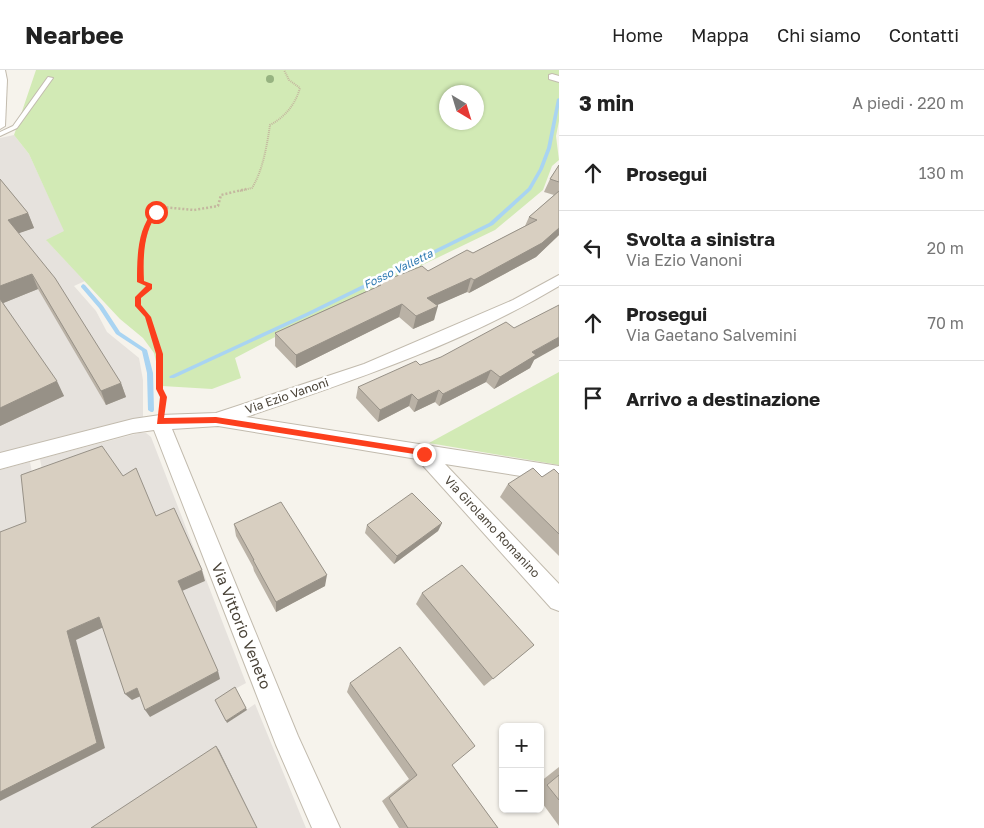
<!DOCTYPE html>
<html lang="it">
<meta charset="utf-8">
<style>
:root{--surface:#fff;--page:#f6f6f6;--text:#222;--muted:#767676;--line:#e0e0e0}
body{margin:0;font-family:"Golos Text",sans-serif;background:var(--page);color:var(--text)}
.controls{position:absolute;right:15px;bottom:15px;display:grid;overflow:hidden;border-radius:8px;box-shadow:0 1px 4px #0004}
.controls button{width:45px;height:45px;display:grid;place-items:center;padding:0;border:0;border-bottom:1px solid var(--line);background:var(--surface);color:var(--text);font:25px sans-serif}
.compass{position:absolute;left:439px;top:15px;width:45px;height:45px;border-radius:50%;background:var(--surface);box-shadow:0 1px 4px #0004;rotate:142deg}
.stop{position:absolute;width:15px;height:15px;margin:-11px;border:4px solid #fc3f1d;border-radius:50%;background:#fff}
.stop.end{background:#fc3f1d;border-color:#fff;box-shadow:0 1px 5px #0008}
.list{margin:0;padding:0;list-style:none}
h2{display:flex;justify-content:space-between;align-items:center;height:65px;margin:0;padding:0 20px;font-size:21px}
h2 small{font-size:16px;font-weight:400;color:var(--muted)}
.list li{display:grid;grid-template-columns:32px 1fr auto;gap:15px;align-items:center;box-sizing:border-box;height:75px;padding:0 20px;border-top:1px solid var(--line)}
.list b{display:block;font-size:19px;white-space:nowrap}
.list p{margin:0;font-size:16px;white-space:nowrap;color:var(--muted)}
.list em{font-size:16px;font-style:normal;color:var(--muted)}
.icon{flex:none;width:28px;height:28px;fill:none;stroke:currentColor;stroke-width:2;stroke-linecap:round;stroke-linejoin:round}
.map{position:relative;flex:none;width:559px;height:758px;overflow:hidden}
header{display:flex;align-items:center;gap:30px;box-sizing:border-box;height:70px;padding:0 25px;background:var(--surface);border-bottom:1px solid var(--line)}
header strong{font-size:24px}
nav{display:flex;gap:28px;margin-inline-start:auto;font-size:18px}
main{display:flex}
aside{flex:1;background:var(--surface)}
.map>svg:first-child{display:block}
.industrial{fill:#e6e2dd}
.green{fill:#d2eab5;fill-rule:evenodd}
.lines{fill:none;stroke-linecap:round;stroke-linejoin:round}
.stream{fill:#a9d4f2;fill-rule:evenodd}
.service-casing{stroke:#c2bbae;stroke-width:2}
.minor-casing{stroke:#c2bbae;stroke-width:2}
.path-far2{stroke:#c4b79f;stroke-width:2;stroke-dasharray:1 1;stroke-linecap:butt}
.path-far1{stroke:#c4b79f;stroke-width:2.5;stroke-dasharray:2 2;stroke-linecap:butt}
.path{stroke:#c4b79f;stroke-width:3;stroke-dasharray:2.5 2.5;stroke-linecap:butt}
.service{fill:#fff;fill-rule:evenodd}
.minor{fill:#fff;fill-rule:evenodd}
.tree{fill:#97b381}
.wall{fill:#bab2a6}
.shaded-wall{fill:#979187}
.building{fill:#d8cfc1;stroke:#979187}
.route{fill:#fc3f1d}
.labels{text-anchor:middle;stroke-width:5;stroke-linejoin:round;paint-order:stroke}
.far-water-label{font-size:11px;font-style:italic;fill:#2e7ab2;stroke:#fff}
.street-label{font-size:12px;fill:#4b4439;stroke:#fff}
.near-street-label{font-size:15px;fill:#4b4439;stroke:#fff}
</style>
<header>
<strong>Nearbee</strong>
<nav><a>Home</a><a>Mappa</a><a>Chi siamo</a><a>Contatti</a></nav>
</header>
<main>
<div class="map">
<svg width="559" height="758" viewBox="0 0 559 758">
<rect width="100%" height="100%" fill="#f6f3ec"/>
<g class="industrial">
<polygon points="14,65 29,84 65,162 47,171 85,211 74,216 96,241 107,262 139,288 143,310 143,348 0,384 0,68"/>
<polygon points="139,363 146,363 151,367 246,613 235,619 227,653 255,634 306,758 0,758 0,400 30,392 33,408 43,405 40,389"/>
</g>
<g class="green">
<path d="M36,0H559V51L556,66L559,90L552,96L543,120L495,160L298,255L235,288L241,308L212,319L162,316L154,283L143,268L120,249L46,170L64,161L29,84L14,65ZM447,22H477V52H447Z"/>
<polygon points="559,302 559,395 429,373"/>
</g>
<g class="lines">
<g class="stream">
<polygon points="559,28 559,37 551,78 543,99 531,120 493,155 310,245 174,308 170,308 169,307 170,306 306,243 489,153 528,118 539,99 547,78 557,29"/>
<polygon points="83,214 85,215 103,236 120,262 147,280 153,303 154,340 153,342 151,342 148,340 147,303 142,281 116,264 99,238 81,217 81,216"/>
</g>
<defs>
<polygon id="service" points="48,7 53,8 17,58 0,66 0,62 13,56"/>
<g id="minor">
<polygon points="0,0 5,0 7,10 5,56 0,59"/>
<polygon points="552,4 559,6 559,12 549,9 549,5"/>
<path d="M559,205V216C462,274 352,311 246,347L559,396V412L445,394L559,514V541L551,538L417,389L218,356L172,359L298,666L340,758H312L276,675L154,360L133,363L0,399V383L133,349L160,345L216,343L364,294L513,230Z"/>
</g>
</defs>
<use href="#service" class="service-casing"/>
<use href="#minor" class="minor-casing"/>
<path class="path-far2" d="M240,121L252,118C263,100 267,75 270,55C285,47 295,35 300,18L289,10L284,0"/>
<g class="path-far1">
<polyline points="150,148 156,142 168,138"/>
<polyline points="157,279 148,247 138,236 138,227 149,219 149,215 141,212 140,188 150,148 151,136 194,140 218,136 221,125 246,119"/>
</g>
<path class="path" d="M157,277C161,289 159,303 160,315C160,323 163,328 162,336"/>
<use href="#service" class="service"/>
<use href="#minor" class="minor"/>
</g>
<circle class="tree" cx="270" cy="9" r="4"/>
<g class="wall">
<polygon points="559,95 559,165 536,187 469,223 467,222 436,235 434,250 413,259 399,247 296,298 275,276 275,263 378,216 379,213 428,201 473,183 525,156 529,147 554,125 544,122 550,109"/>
<polygon points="0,109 28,143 34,158 18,163 121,313 126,327 106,335 38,219 3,233 64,326 0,356"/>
<polygon points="534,290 530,298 494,319 486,312 439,336 435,332 414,342 409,336 378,352 356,328 358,317 420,295"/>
<polygon points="559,404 559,486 500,427 508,414 542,407"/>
<polygon points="442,453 438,461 394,494 365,463 367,455"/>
<polygon points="234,454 325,516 276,542 254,501 253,497 236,466"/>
<polygon points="422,523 534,575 484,616 416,534"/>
<polygon points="350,613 452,695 498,758 399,758 382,731 409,709 347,622"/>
<polygon points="559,697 559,756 540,730 540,712"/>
</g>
<g class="shaded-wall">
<polygon points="28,143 34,158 14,165 8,150"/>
<polygon points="559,158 559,165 536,187 469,223 474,210"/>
<polygon points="32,204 38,219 1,234 0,232 0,216"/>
<polygon points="471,208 467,222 424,241 427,228"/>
<polygon points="402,234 399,247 296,298 296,285"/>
<polygon points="438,236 434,250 413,259 416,246"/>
<polygon points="559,267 559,276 534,290 530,298 494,319 500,307 532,282"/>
<polygon points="491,300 486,312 439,336 443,324"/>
<polygon points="57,311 64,326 0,356 0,338"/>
<polygon points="121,313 126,327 106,335 101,321"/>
<polygon points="439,320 435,332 414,342 418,330"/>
<polygon points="412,324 409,336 378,352 380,340"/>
<polygon points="442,453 438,461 394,494 397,486"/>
<polygon points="202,500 205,511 182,521 178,511"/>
<polygon points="327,505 325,516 276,542 276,532"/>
<polygon points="99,547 106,556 76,570 105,678 0,731 0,722 67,561"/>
<polygon points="218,601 220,609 150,647 145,640"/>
<polygon points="137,618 143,625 132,630 125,624"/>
<polygon points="246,638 247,640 227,653 226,651"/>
<polygon points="216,676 219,680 257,758"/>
</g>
<g class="building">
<polygon points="559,95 559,112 550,109"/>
<polygon points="0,109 28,143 8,150 55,208 121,313 101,321 32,204 0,216"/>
<polygon points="559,121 559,158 542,173 474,210 471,208 427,228 438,236 416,246 402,234 296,285 275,263 381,215 379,213 422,196 428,201 467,180 473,183 537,150 529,147"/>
<polygon points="0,229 57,311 0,338"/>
<polygon points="559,235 559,267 532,282 536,285 500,307 491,300 443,324 439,320 418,330 412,324 380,340 358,317 416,291 420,295 441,287 506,252 514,258"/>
<polygon points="102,376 123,406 136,398 156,446 174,438 202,500 178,511 218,601 145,640 137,618 125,624 99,547 67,561 97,673 0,722 0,462 26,452 21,405"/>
<polygon points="533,398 542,407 554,399 559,404 559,464 508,414"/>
<polygon points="412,423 442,453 397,486 367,455"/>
<polygon points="281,432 327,505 276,532 253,490 254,490 234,454"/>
<polygon points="462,495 534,575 493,609 422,523"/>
<polygon points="400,577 475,676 452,695 498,758 408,758 389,728 417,705 350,613"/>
<polygon points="235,617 246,638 226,651 215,630"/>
<polygon points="216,676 257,758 91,758"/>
<polygon points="559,705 559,730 547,715"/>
</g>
<path class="route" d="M154,141L159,142C143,160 143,188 144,211L152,214V219L141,228V235L151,247L163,284V319L167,327L164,348L216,347L424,380L427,381V386L216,353L157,354L160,327L156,319V284L145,247L135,236V227L146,216L137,212C137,189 137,158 154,141Z"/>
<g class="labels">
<g class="far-water-label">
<text transform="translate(398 199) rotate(-26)" y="4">Fosso Valletta</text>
</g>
<g class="street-label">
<text transform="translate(287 326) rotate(-19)" y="4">Via Ezio Vanoni</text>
<text transform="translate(492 457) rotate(47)" y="4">Via Girolamo Romanino</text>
</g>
<g class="near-street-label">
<text transform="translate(241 556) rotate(68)" y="5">Via Vittorio Veneto</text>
</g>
</g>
</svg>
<div class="controls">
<button>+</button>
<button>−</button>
</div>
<svg class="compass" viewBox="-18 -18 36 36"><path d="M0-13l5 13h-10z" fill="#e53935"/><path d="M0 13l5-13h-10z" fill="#767676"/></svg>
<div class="stop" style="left:156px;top:142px"></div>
<div class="stop end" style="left:424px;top:384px"></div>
</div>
<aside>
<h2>3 min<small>A piedi · 220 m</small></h2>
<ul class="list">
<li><svg class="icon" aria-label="ahead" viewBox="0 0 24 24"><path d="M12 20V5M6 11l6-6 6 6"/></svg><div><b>Prosegui</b></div><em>130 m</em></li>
<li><svg class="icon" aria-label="left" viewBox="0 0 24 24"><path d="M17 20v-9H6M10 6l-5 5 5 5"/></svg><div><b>Svolta a sinistra</b><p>Via Ezio Vanoni</p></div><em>20 m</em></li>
<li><svg class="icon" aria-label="ahead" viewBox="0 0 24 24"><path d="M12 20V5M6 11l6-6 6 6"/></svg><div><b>Prosegui</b><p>Via Gaetano Salvemini</p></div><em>70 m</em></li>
<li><svg class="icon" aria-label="arrive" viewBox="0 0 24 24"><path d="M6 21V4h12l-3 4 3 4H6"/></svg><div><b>Arrivo a destinazione</b></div></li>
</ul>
</aside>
</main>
